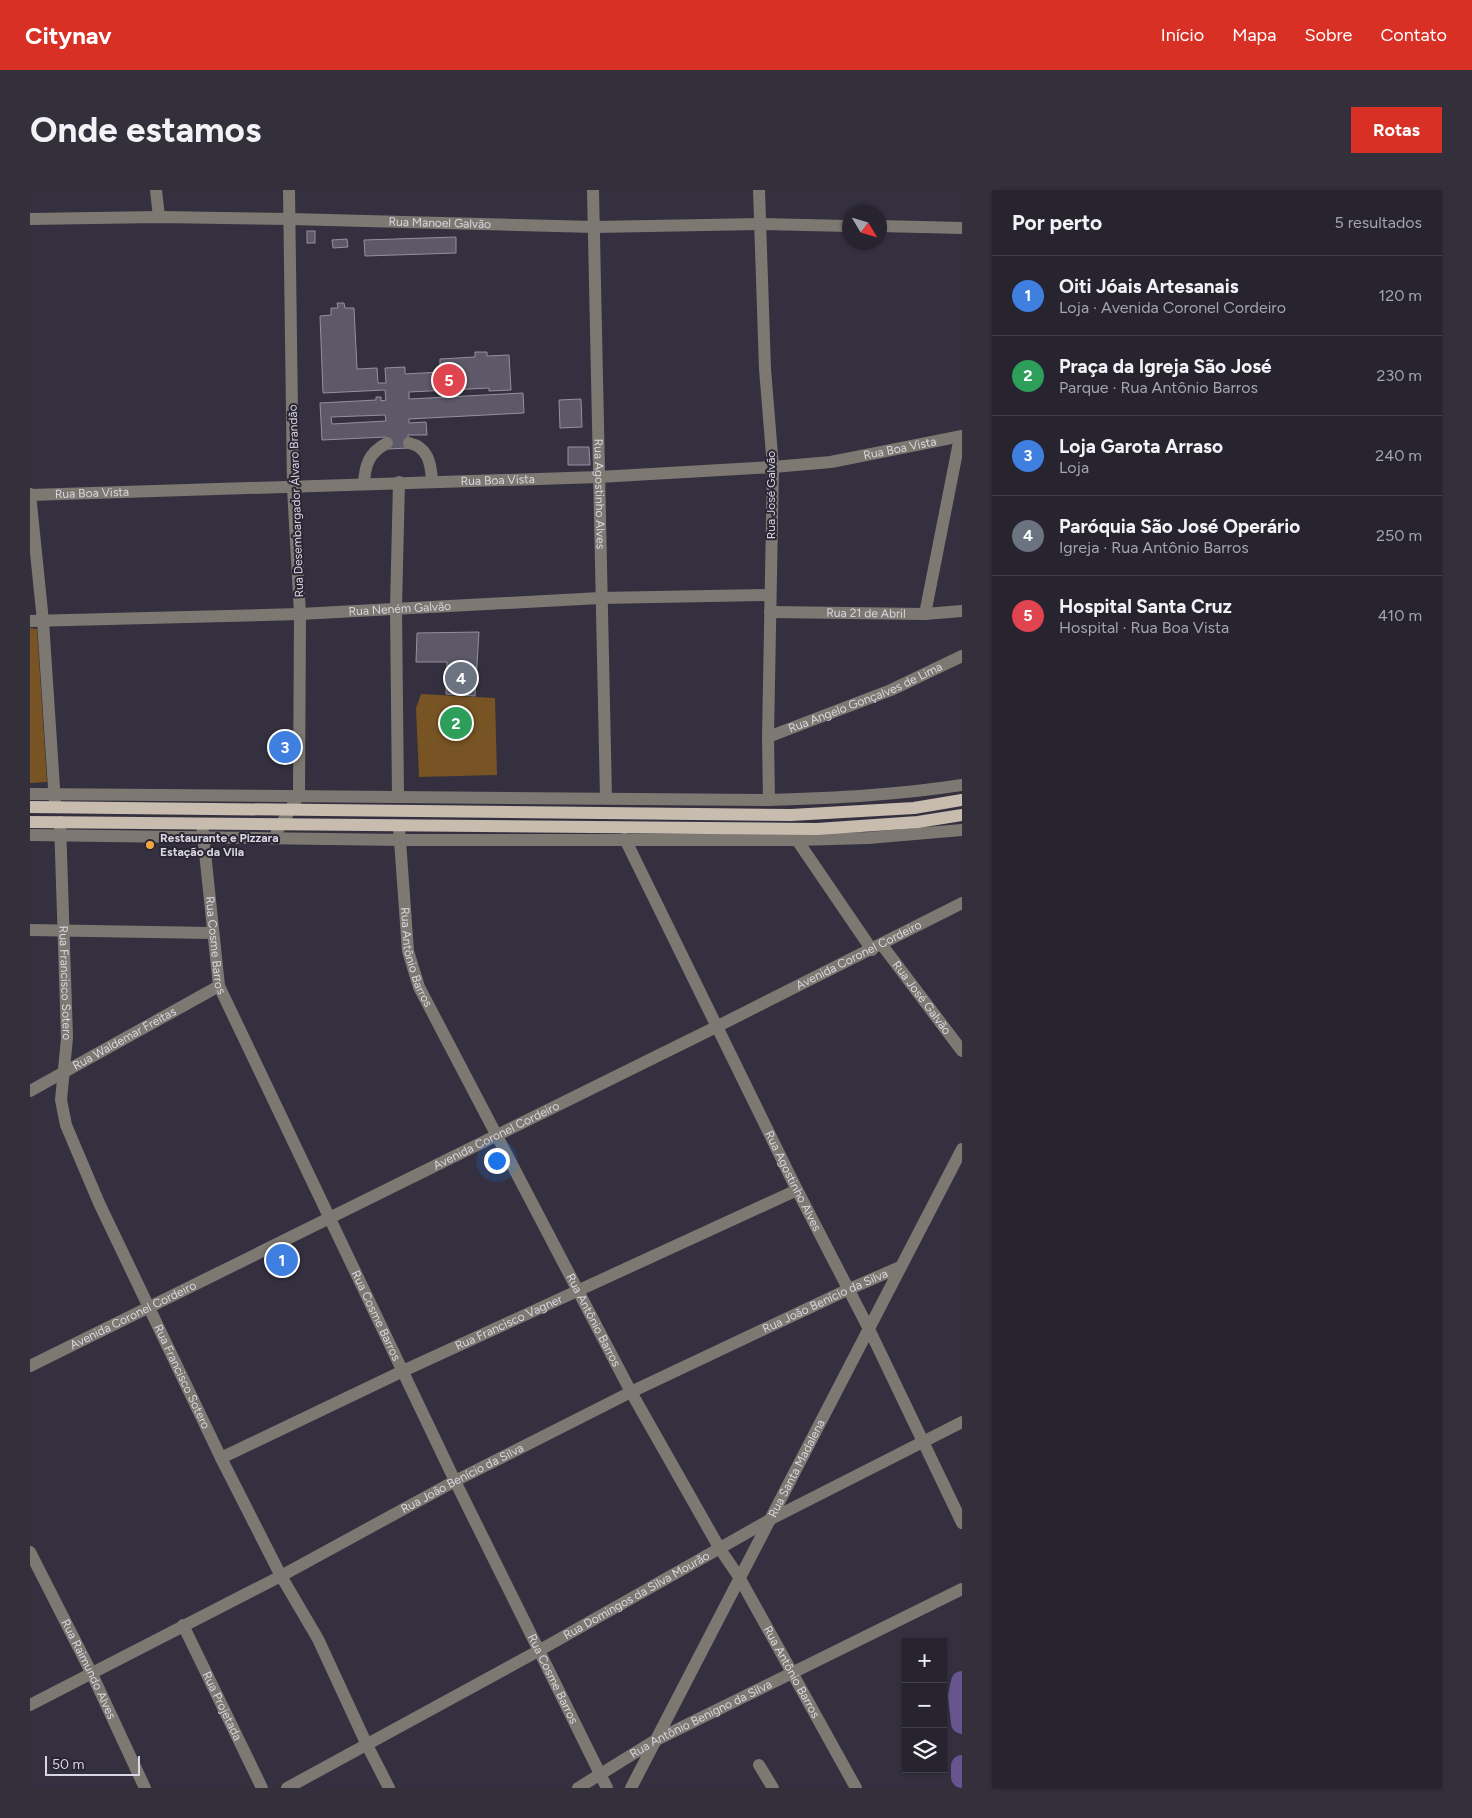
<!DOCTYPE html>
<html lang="pt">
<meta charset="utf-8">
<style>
:root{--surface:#27242f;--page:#33303b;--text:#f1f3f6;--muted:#a4a4aa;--line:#43414b;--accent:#d93025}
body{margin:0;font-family:Figtree,sans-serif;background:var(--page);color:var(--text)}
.controls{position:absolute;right:15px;bottom:15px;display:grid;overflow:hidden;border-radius:0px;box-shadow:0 1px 4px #0004}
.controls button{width:45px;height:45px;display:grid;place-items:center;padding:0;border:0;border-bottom:1px solid var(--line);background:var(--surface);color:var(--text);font:25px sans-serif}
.compass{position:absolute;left:812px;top:15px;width:45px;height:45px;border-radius:50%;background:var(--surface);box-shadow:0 1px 4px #0004;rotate:128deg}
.scale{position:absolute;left:15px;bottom:12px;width:95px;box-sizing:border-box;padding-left:5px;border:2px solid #d9d7e1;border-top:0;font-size:14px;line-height:18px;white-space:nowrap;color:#d9d7e1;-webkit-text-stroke:4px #2a2634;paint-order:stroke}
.you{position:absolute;left:466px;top:970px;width:18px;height:18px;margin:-12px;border:4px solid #fff;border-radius:50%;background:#1a73e8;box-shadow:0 0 0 8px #1a73e833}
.badge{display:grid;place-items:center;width:32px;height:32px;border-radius:50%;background:var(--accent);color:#fff;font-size:16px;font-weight:700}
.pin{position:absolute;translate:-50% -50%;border:2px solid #fff;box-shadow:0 1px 5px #0006}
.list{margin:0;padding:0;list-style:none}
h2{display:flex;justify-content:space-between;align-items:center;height:65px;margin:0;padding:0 20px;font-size:21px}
h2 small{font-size:16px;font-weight:400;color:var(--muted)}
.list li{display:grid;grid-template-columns:32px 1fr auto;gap:15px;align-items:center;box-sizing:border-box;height:80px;padding:0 20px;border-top:1px solid var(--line)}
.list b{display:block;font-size:19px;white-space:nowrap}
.list p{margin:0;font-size:16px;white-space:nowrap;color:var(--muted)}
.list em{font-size:16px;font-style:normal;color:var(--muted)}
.icon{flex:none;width:28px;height:28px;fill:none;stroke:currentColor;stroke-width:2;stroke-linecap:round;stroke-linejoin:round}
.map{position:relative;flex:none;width:932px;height:1598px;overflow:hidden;border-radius:0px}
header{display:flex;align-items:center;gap:30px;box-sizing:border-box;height:70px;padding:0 25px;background:var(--accent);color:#fff}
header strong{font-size:24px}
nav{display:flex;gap:28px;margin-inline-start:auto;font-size:18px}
.intro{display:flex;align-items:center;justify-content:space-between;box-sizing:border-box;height:120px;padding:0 30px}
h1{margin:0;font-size:35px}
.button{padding:12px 22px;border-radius:0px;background:var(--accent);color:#fff;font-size:18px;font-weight:700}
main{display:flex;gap:30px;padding:0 30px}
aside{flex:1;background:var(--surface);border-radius:0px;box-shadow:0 1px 4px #0004}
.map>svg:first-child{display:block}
.green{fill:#785323}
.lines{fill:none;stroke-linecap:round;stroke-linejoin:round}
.river{stroke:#67558f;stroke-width:22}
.building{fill:#5d5969;stroke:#9490a1;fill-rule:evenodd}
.minor{stroke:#7d7871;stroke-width:12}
.major{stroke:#c8bcaf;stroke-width:12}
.poi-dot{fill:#f1a640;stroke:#2a2634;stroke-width:2}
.labels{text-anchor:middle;stroke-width:4;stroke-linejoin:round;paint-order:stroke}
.street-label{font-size:12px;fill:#d9d7e1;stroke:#2a2634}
.poi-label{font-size:12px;font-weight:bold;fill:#d9d7e1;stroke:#2a2634;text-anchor:start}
</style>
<header>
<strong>Citynav</strong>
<nav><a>Início</a><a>Mapa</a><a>Sobre</a><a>Contato</a></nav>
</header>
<div class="intro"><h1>Onde estamos</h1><a class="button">Rotas</a></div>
<main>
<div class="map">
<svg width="932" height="1598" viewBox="0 0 932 1598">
<rect width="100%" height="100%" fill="#34303f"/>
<g class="green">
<polygon points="0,438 7,439 17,592 0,593"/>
<polygon points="391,504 465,508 467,585 389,587 386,518"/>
</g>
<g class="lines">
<g class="river">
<polyline points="932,1492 929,1506 932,1533"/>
<polyline points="932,1576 932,1587"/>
</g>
</g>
<g class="building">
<rect x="277" y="41" width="8" height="12"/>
<polygon points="426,47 426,63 335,66 334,50"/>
<polygon points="317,49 318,57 303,58 302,50"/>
<path d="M307,113H314L315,118H324L327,179L347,178L348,193H356L355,178L375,177V184L410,182V169L445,167V162H457V166L479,165L481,200L459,201V198L379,202V209L493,203L494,223L379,229V233L396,232L397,245H378L379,258L357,259L356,247L292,250L290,213L346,210V207H351V211L356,210L355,200L293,203L290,126L301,125V118H308ZM355,225L356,231L302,234L301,227Z"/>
<polygon points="551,209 552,237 530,238 529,210"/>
<polygon points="538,257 559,257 560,275 538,275"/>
<polygon points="449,442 445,506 416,504 417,472 386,472 387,443"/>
</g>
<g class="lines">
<g class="minor">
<polyline points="126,0 129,27"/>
<path id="s1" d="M563,0L576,608"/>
<polyline points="729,0 735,179 743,277 738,547 739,610"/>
<path id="s2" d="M0,29L129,27L260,29L564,37L730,34L819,36"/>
<polyline points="849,36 932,38"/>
<path d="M379,253C398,257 401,273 402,291"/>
<path d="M334,294C335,274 339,263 357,253"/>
<polyline points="0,304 13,431 25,613"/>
<path id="s3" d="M0,305L569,287L743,277L801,272L932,246"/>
<path id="s4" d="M740,422L895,424L932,421"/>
<polyline points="895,424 930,247"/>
<path id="s5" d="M0,431L270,424L570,408L740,405"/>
<path id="s6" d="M738,547L861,500L932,466"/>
<path d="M0,604L739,610C804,608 868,605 932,595"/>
<polyline points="368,606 366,418 369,292"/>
<path id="s7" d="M30,632L37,848L31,910L36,935L69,1013L191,1268L251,1386L288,1449L337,1555L359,1598"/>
<path id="s8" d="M172,634L189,796L425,1291L577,1598"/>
<path id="s9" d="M369,637L378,761L389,797L601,1202L690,1359L709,1387L826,1598"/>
<polyline points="247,641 269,605 270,424 263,298 259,0"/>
<polyline points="0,645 371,650 767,650 838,648 932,640"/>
<path id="s10" d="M595,649L765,996L839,1139L932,1333"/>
<polyline points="767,650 842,760"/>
<polyline points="0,740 182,743"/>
<path id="s11" d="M852,755L932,861"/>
<path id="s12" d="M0,901L189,796"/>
<path id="s13" d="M0,1176L686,837L932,713"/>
<path id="s14" d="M191,1268L373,1181L767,1000"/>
<path id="s15" d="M0,1362L61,1482L115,1598"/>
<path id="s16" d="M153,1435L232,1598"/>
<path id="s17" d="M0,1515L251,1386L425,1291L601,1202L817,1100L870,1077"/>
<polyline points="729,1575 743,1598"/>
<path id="s18" d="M257,1598L510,1460L743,1328L932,1232"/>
<path id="s19" d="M548,1598L624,1551L932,1399"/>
<path id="s20" d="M601,1598L932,959"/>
</g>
<g class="major">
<polyline points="0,617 761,625 884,618 932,610"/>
<polyline points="0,632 787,639 888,632 932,625"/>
</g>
</g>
<circle class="poi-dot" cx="120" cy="655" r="5"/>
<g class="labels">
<g class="street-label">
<text dy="4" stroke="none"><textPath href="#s2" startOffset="410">Rua Manoel Galvão</textPath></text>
<text dy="4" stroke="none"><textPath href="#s3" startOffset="872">Rua Boa Vista</textPath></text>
<text dy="4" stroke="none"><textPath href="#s3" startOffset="468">Rua Boa Vista</textPath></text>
<text dy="4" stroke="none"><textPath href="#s3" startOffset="62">Rua Boa Vista</textPath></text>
<text dy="4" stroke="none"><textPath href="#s1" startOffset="304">Rua Agostinho Alves</textPath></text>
<text transform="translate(741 305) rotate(-90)" y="4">Rua José Galvão</text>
<text transform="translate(266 311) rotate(-92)" y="4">Rua Desembargador Álvaro Brandão</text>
<text dy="4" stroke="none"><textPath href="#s5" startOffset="370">Rua Neném Galvão</textPath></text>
<text dy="4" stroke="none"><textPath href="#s4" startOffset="96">Rua 21 de Abril</textPath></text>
<text dy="4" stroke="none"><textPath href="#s6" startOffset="105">Rua Angelo Gonçalves de Lima</textPath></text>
<text dy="4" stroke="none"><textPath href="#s8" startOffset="122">Rua Cosme Barros</textPath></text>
<text dy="4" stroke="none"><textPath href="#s13" startOffset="925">Avenida Coronel Cordeiro</textPath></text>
<text dy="4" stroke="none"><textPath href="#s9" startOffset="132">Rua Antônio Barros</textPath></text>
<text dy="4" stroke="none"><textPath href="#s7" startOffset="161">Rua Francisco Sotero</textPath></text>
<text dy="4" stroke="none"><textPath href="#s11" startOffset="66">Rua José Galvão</textPath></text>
<text dy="4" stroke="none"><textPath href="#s12" startOffset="108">Rua Waldemar Freitas</textPath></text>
<text dy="4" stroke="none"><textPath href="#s13" startOffset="520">Avenida Coronel Cordeiro</textPath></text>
<text dy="4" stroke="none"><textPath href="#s10" startOffset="381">Rua Agostinho Alves</textPath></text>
<text dy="4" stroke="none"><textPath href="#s17" startOffset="892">Rua João Benício da Silva</textPath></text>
<text dy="4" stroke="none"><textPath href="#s13" startOffset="115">Avenida Coronel Cordeiro</textPath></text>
<text dy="4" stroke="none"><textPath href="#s8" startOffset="528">Rua Cosme Barros</textPath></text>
<text dy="4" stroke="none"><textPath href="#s9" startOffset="538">Rua Antônio Barros</textPath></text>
<text dy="4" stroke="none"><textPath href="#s14" startOffset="318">Rua Francisco Vagner</textPath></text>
<text dy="4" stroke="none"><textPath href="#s7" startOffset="581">Rua Francisco Sotero</textPath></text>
<text dy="4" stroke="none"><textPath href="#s20" startOffset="360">Rua Santa Madalena</textPath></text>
<text dy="4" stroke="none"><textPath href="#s17" startOffset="488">Rua João Benício da Silva</textPath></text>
<text dy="4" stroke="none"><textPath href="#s18" startOffset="399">Rua Domingos da Silva Mourão</textPath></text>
<text dy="4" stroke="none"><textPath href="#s15" startOffset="131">Rua Raimundo Alves</textPath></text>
<text dy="4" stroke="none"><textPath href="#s9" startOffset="942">Rua Antônio Barros</textPath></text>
<text dy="4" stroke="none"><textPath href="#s8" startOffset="932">Rua Cosme Barros</textPath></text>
<text dy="4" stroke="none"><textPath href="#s16" startOffset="90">Rua Projetada</textPath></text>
<text dy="4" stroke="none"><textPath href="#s19" startOffset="141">Rua Antônio Benigno da Silva</textPath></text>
</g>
<g class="poi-label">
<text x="130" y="652">Restaurante e Pizzara<tspan x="130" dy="14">Estação da Vila</tspan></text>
</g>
</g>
</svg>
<div class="controls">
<button>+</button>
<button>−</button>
<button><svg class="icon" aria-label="layers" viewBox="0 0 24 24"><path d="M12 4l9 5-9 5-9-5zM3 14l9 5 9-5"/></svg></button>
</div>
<svg class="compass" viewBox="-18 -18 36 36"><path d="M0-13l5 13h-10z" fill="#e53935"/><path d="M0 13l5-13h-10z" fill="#a4a4aa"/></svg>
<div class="scale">50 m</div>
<div class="you"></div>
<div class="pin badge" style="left:252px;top:1070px;background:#3f7fe0">1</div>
<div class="pin badge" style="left:426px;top:533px;background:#2e9e5b">2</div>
<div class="pin badge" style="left:255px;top:557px;background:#3f7fe0">3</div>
<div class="pin badge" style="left:431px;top:488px;background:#6b7280">4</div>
<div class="pin badge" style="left:419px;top:190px;background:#e0444e">5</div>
</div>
<aside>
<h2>Por perto<small>5 resultados</small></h2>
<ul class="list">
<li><span class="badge" style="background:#3f7fe0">1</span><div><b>Oiti Jóais Artesanais</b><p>Loja · Avenida Coronel Cordeiro</p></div><em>120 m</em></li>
<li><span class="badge" style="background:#2e9e5b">2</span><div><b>Praça da Igreja São José</b><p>Parque · Rua Antônio Barros</p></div><em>230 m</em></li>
<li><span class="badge" style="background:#3f7fe0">3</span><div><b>Loja Garota Arraso</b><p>Loja</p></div><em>240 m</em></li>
<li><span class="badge" style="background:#6b7280">4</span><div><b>Paróquia São José Operário</b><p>Igreja · Rua Antônio Barros</p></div><em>250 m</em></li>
<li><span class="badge" style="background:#e0444e">5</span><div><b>Hospital Santa Cruz</b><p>Hospital · Rua Boa Vista</p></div><em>410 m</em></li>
</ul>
</aside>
</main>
